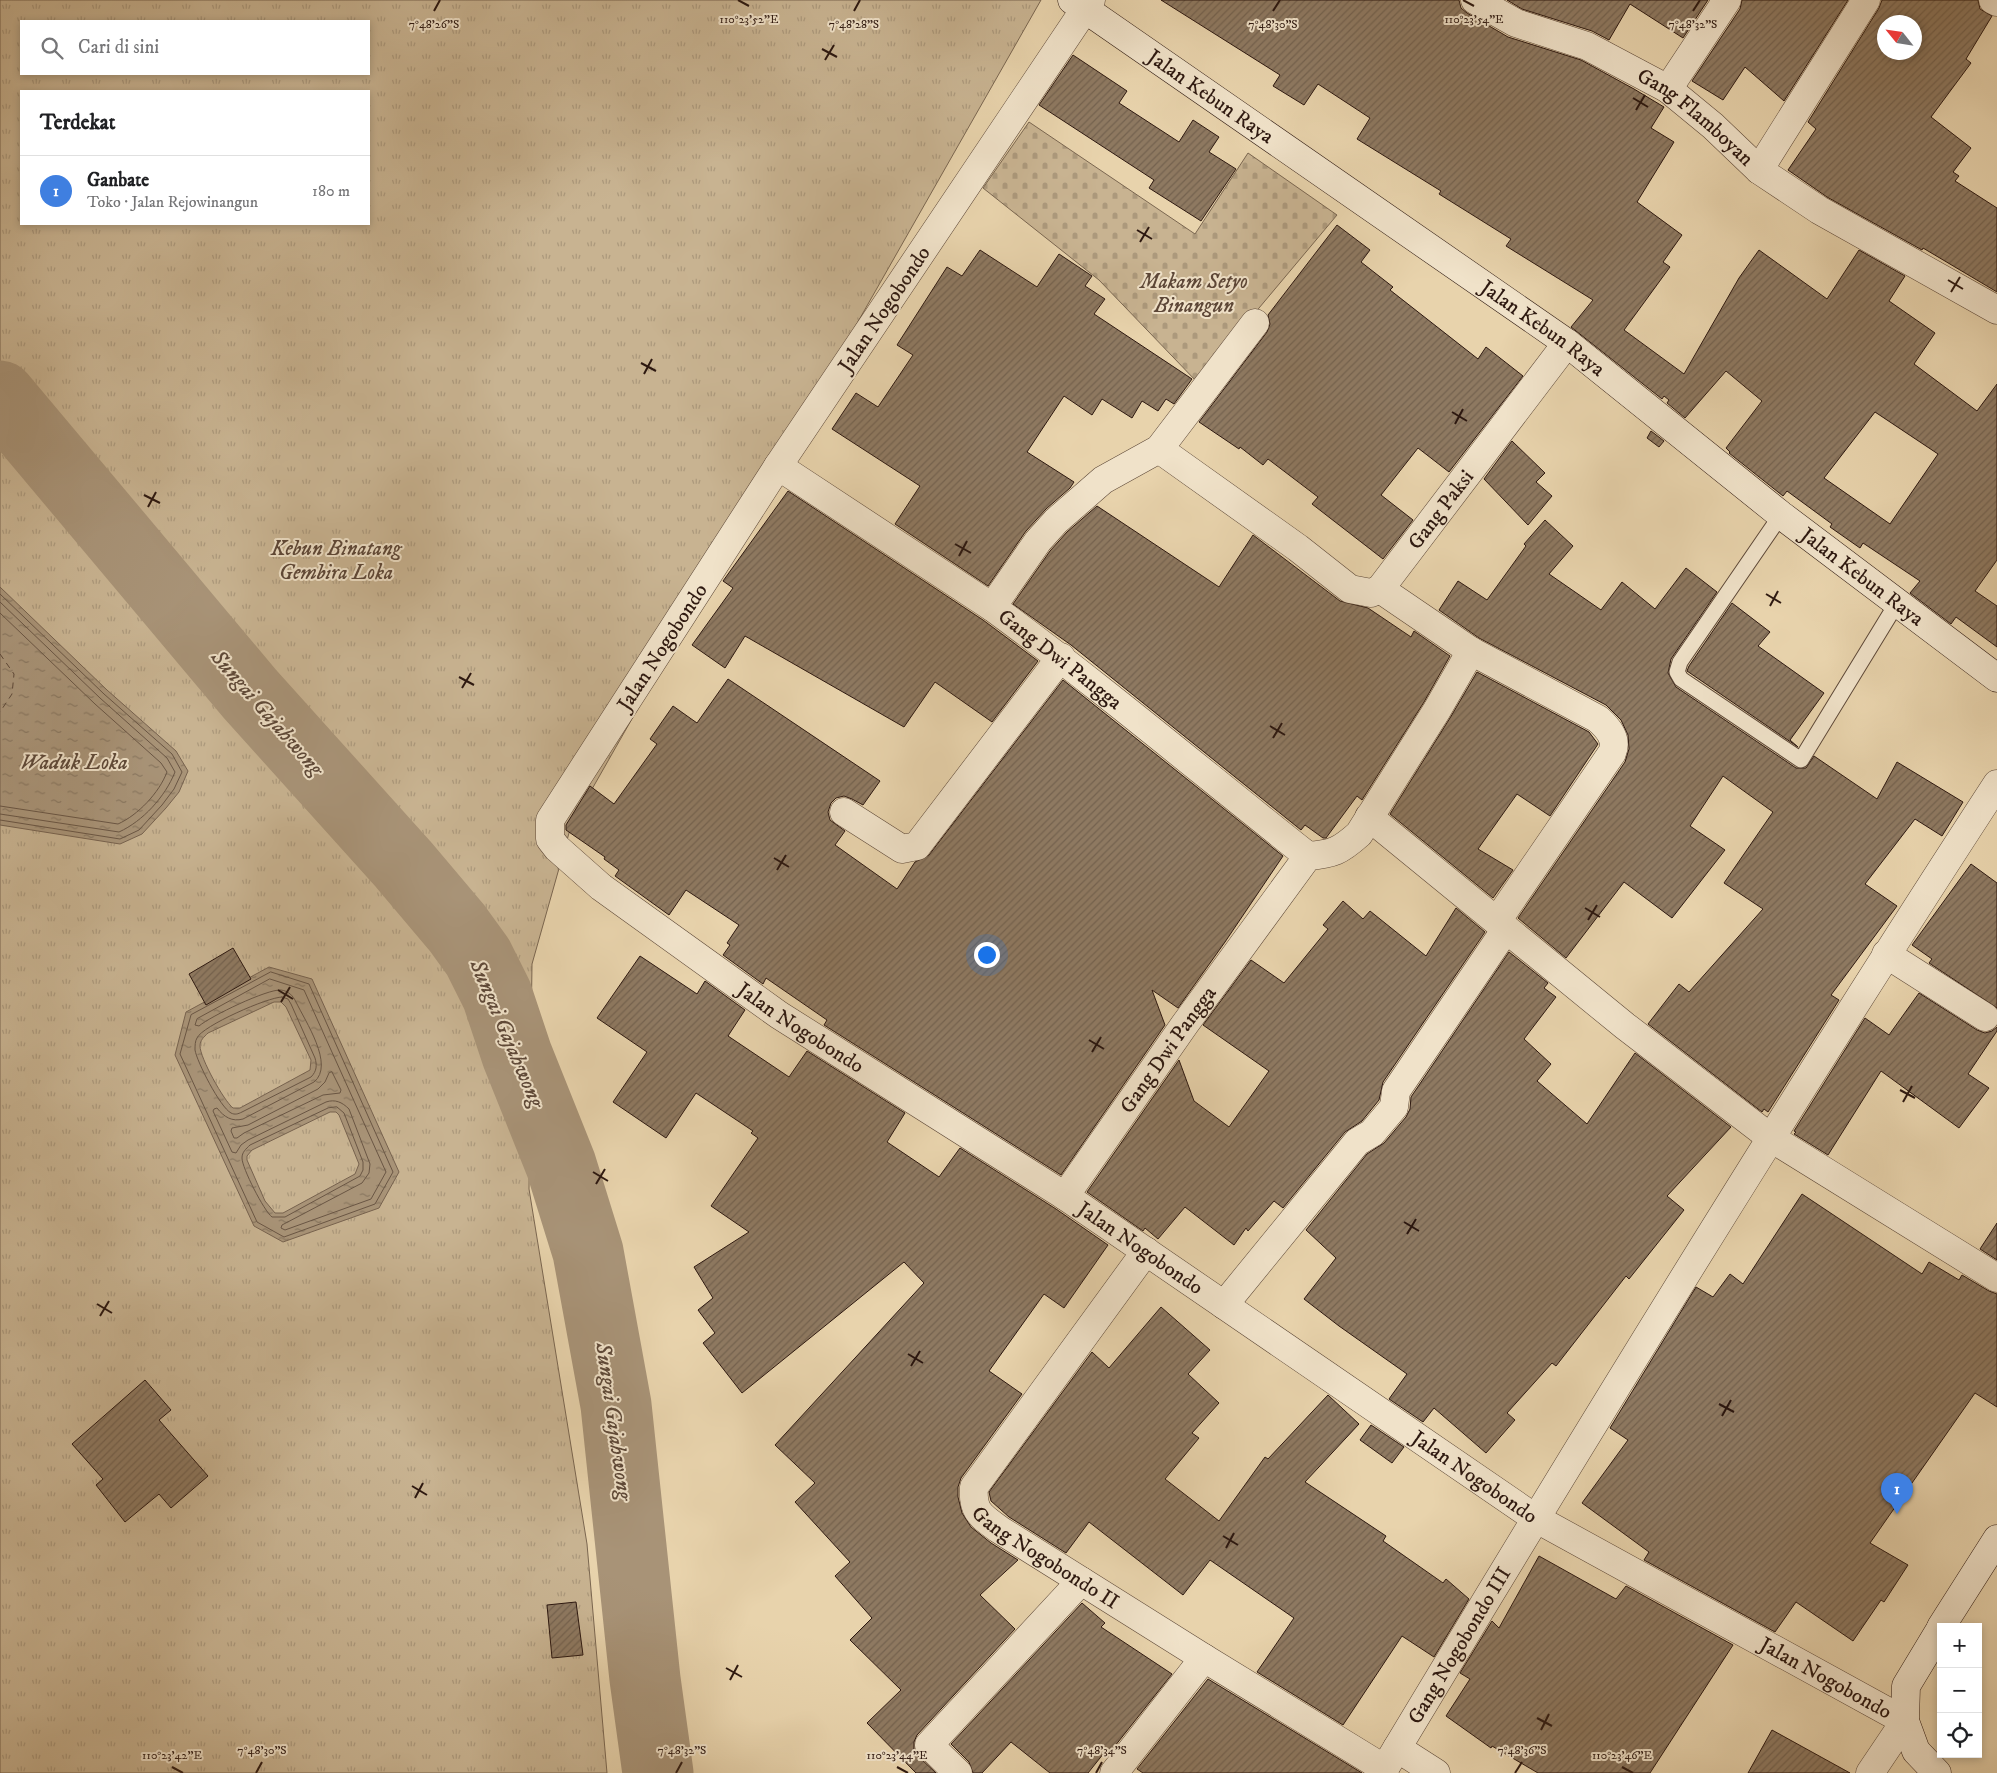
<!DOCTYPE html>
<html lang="id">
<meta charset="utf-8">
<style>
:root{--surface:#fff;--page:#f6f6f6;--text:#202124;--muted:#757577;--line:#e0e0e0;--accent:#d93025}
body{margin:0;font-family:"IM FELL DW Pica",serif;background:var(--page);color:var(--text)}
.controls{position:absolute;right:15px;bottom:15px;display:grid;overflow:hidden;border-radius:0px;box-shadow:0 2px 8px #0003}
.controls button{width:45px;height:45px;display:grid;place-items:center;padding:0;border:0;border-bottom:1px solid var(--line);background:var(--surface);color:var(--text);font:25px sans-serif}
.compass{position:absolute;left:1877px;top:15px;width:45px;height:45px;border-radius:50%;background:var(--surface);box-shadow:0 2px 8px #0003;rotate:300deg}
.you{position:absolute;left:986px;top:954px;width:18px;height:18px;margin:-12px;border:4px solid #fff;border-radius:50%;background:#1a73e8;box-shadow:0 0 0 8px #1a73e833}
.badge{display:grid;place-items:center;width:32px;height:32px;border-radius:50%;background:var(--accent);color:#fff;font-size:16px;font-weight:700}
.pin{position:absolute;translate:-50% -41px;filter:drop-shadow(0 1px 2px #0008)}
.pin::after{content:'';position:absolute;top:26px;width:18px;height:15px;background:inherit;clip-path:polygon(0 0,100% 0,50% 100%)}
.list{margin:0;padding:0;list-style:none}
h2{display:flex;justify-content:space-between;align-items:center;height:65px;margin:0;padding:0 20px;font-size:21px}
h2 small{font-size:16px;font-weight:400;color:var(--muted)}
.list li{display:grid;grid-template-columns:32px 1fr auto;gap:15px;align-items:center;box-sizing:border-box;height:70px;padding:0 20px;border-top:1px solid var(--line)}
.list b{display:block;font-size:19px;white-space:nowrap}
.list p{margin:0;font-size:16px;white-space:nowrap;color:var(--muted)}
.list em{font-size:16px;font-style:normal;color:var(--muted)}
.icon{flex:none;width:28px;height:28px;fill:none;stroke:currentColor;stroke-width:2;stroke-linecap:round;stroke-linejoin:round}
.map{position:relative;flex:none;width:1997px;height:1773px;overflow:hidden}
.search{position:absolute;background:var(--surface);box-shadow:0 2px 8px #0003;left:20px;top:20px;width:350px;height:55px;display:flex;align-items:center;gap:12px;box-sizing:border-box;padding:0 18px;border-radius:0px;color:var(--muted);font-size:19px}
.panel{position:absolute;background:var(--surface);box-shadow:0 2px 8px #0003;left:20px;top:90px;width:350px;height:135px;border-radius:0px}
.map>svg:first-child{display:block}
.cemetery{fill:url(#cemetery-stones);stroke:#7a6650}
.park{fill:url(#park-tufts);stroke:#7a6650;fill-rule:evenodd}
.water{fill:url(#water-ripples);stroke:#77624e;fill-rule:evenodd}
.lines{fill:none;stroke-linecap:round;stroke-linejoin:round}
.shore{stroke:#6a5644;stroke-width:1}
.river{stroke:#a89377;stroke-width:71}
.ferry{stroke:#5e4939;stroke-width:1;stroke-dasharray:6 5;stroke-linecap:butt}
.building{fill:url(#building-hatch);stroke:#2d1810;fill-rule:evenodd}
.lane-casing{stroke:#5c4737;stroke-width:17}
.street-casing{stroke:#5c4737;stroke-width:29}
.secondary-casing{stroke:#2d1810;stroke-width:29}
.lane{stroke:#f0e2c9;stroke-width:15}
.street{stroke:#f0e2c9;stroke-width:28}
.secondary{stroke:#f0e2c9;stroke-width:28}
.ticks{fill:none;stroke:#2d1810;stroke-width:2}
.labels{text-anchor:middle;stroke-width:4;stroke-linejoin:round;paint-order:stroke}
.street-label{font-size:21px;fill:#2d1810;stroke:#f0e2c9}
.park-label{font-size:21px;font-style:italic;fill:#5c4637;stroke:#f0e2c9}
.water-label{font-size:22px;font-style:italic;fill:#5e4939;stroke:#f0e2c9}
.ticks-label{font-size:12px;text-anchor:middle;fill:#2d1810;stroke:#f0e2c9;stroke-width:4;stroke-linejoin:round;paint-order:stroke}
</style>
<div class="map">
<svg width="1997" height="1773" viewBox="0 0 1997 1773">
<defs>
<pattern id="cemetery-stones" width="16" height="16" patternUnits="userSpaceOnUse" patternTransform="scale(1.25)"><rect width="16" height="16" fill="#c8b391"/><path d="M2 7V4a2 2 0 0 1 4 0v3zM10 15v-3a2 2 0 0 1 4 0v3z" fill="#ac997c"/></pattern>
<pattern id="park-tufts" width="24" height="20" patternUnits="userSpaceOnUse" patternTransform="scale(1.25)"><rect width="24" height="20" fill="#c8b391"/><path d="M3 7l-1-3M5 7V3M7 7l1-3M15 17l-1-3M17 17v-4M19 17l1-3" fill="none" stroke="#ac997c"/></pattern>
<pattern id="water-ripples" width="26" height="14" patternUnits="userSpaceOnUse" patternTransform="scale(1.25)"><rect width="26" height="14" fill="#a89377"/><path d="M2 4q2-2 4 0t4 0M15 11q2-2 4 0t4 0" fill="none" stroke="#897760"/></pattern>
<pattern id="building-hatch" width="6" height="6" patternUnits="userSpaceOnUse" patternTransform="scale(1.25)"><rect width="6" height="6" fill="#8e7961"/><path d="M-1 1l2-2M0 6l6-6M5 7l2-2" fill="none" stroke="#74624f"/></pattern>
</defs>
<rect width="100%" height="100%" fill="#e8d3ac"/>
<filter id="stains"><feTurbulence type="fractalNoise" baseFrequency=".004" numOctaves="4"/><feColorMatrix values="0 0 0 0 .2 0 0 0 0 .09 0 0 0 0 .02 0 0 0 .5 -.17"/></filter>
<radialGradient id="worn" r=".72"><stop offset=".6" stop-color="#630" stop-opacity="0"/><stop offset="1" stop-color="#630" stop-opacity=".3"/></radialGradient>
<polygon class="cemetery" points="1029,122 1195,234 1248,153 1337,215 1197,382 1099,280 983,188"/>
<path class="park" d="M0,0H1041L571,826L532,964L529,1189L587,1544L607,1773H0ZM21,21H369V74H21ZM21,91H369V224H21Z"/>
<g class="water">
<polygon points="0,587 107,690 176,751 188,771 179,792 166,808 142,834 120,844 0,825"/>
<path d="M269,967L312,979L399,1172L379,1208L283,1242L254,1226L175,1055L186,1012ZM274,1002H281L286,1007L311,1060L310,1070L240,1108H233C224,1101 200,1058 200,1046C200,1040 204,1037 208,1033ZM330,1112H336L339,1115L359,1164L355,1174L283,1213H275L265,1201L247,1160V1156L252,1150Z"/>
</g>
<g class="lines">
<g class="shore">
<polyline points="0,594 104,694 172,754 182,772 174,789 162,805 139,830 120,839 0,820"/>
<path d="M0,602L100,698L167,758L175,772C165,797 143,821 119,832L0,814"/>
<path d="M0,613L95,704L161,763L167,772C159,793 138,815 118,824L0,806"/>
<polygon points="271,972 309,984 393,1172 375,1204 284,1237 257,1222 180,1054 191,1015"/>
<path d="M270,979L304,990L386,1172L371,1199L285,1230L281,1228L282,1225L362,1183L369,1173L370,1164L349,1109C342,1102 335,1099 326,1102L248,1140L241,1145L236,1153L232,1152L213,1111L214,1109L217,1108C224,1117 232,1122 243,1119L314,1082C335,1065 305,1021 296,1002C293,996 289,991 281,990C267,989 211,1016 199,1026L195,1025L197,1019Z"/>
<path d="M282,997L288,999L291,1004L315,1058C317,1065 317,1071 311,1077L242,1112C238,1114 235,1115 231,1113C220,1107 197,1062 195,1050C195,1046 195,1041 197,1038C202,1026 268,997 282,997Z"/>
<polygon points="332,1072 341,1090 340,1093 323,1095 244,1133 237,1138 234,1138 231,1131 232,1128 248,1125 318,1089 325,1082 329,1073"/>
<path d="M337,1107L344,1113L363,1162V1170L360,1176L285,1217H272C264,1211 242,1168 242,1158C242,1152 246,1149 250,1145L328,1108Z"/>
</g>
<polyline class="river" points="0,396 250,694 403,864 457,928 478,957 497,995 517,1055 561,1165 588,1252 616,1405 645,1679 658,1773"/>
<polyline class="ferry" points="0,654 14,674 12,694 0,712"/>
</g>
<g class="building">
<path d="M1161,0H1459L1461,8L1467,13L1508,37L1581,60L1634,89L1664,107L1651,128L1674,142L1637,202L1682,235L1663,262L1670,267L1624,330L1684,374L1739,278L1759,250L1827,299L1859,250L1905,276L1889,301L1935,333L1914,364L1977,411L1997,384V560L1975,591L1997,606V647L1956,617L1951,624L1910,593L1920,581L1863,543L1860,548L1830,527L1832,524L1787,491L1783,496L1729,453L1730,452L1726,448L1762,401L1726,371L1685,418L1667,403L1669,400L1664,396L1662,399L1571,327L1593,300L1506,246L1511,239L1439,194L1441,191L1357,139L1370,118L1318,84L1304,105L1273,86L1280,75ZM1875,412L1938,454L1890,524L1824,478Z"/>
<polygon points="1507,0 1708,0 1683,38 1630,4 1609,40 1592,31 1522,9"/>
<polygon points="1742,0 1848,0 1784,101 1745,67 1723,100 1692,81 1740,9"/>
<path d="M1882,0H1978L1980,9L1992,16L1966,59L1971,63L1931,117L1971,148L1953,172L1959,176L1955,181L1997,208V292L1923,248L1922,250L1827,197L1788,170L1816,129L1808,122L1879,8ZM1884,22H1914V52H1884Z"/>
<polygon points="1073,55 1127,91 1119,103 1179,142 1193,120 1219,137 1209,152 1236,169 1201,221 1149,188 1154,180 1039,105"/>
<polygon points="1337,225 1370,250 1361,262 1393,287 1390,290 1478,359 1486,347 1523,376 1449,472 1418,448 1381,495 1413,520 1383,559 1312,504 1318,497 1268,459 1263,465 1240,447 1239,449 1199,422 1267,332 1270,324 1268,315"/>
<polygon points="980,250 1037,287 1059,254 1092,276 1085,286 1105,299 1094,314 1192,379 1174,404 1166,399 1158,411 1142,401 1132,418 1102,399 1092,415 1064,396 1027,452 1074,482 1070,488 1046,509 1026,531 988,586 895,524 920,486 832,429 856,393 878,407 913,355 897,345 947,267 962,276"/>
<polygon points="1651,431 1664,441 1659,447 1647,438"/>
<polygon points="1512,441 1545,473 1536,482 1552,496 1528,525 1484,479"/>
<polygon points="788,491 983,620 1038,661 992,722 935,682 904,727 745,636 725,668 692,645 733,588 723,581"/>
<polygon points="1097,506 1219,587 1253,535 1340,601 1368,608 1411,637 1414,631 1450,656 1424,702 1362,800 1357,796 1326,838 1323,838 1305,825 1301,830 1071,645 1013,604 1050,551 1067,532"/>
<polygon points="1545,520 1573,546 1549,574 1601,610 1622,582 1655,609 1686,568 1717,592 1671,659 1668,673 1676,687 1796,768 1806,768 1814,756 1877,799 1897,762 1963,802 1942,836 1915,819 1865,884 1897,906 1831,995 1839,1000 1768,1112 1764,1109 1762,1112 1648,1024 1679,984 1689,992 1763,909 1724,883 1773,812 1723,776 1690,826 1725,850 1672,918 1624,882 1566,958 1518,918 1625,762 1629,749 1628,735 1621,720 1606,705 1479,638 1439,610 1458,581 1487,600 1526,546 1524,544"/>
<polygon points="1732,603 1770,632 1758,646 1824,693 1790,740 1798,747 1687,671 1689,666"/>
<polygon points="1477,672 1589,732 1598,744 1550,816 1517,794 1478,849 1513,870 1493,898 1390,814 1450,718"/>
<polygon points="728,679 880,781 863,805 852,799 844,796 836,798 831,803 828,812 830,820 845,831 835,845 897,889 915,862 929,855 1063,680 1283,856 1225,942 1178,1008 1152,990 1165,1025 1061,1175 824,1025 827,1020 766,978 763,984 723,955 730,945 727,943 739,925 686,890 669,915 615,876 619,870 604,859 605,857 566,830 566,825 590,786 614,804 657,744 650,739 673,706 697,723"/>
<polygon points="1971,864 1997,883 1997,1008 1929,963 1932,959 1912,945"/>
<polygon points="1343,901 1363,919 1370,911 1426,956 1456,908 1485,932 1383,1082 1379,1100 1362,1121 1345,1132 1283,1208 1274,1201 1248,1231 1246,1228 1234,1245 1185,1207 1158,1239 1145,1228 1143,1231 1087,1192 1179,1060 1194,1101 1229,1127 1269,1071 1203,1025 1251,960 1284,983 1328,929 1323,925"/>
<polygon points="233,948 251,979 206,1005 189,974"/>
<polygon points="1509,952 1548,983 1544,988 1556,997 1524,1039 1551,1064 1537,1081 1587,1124 1635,1053 1731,1127 1667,1196 1684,1210 1629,1279 1626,1276 1556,1366 1552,1363 1507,1413 1515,1420 1486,1453 1434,1408 1423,1422 1389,1399 1407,1374 1339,1326 1304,1299 1336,1258 1306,1230 1367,1154 1384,1143 1406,1117 1410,1109 1411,1097"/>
<polygon points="640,956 697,994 705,981 745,1010 728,1036 789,1077 807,1051 905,1113 887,1142 939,1177 960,1148 1056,1209 1108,1245 1064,1308 1044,1294 989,1371 1022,1394 961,1478 958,1487 958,1497 962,1513 971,1527 991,1543 1018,1560 980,1595 1015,1629 917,1735 914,1742 914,1750 918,1756 936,1773 916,1773 867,1723 901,1690 850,1640 872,1618 835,1576 850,1562 795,1502 815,1483 775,1445 924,1283 904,1262 742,1393 703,1343 715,1333 698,1310 713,1298 694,1267 749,1232 711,1206 758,1138 751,1133 753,1131 696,1093 666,1138 613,1102 647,1052 597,1018"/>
<polygon points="1919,993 1977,1030 1985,1033 1992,1031 1997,1027 1997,1031 1968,1074 1989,1088 1959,1128 1881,1071 1828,1155 1794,1134 1796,1132 1794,1131 1865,1018 1889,1035"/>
<polygon points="1802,1194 1922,1274 1929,1262 1959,1280 1962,1275 1989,1291 1997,1294 1997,1407 1975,1393 1870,1543 1908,1565 1884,1602 1881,1600 1853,1641 1796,1602 1775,1632 1644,1560 1649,1552 1582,1503 1628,1440 1610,1428 1696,1287 1713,1297 1730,1274 1743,1284"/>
<polygon points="1997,1223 1997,1260 1980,1249"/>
<polygon points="1161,1307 1210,1350 1188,1374 1219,1403 1192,1433 1199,1438 1165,1479 1219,1521 1265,1457 1268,1459 1328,1395 1359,1424 1305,1482 1386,1536 1383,1541 1443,1583 1446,1579 1469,1599 1434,1657 1402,1636 1343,1725 1257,1672 1294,1618 1210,1560 1183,1595 1089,1522 1066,1553 1009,1517 991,1501 989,1492 1092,1352 1109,1368"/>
<polygon points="145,1380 171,1410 159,1420 208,1476 171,1508 159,1494 125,1522 96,1485 103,1479 72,1444"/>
<polygon points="1371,1425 1404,1447 1392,1463 1360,1440"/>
<polygon points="1539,1556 1616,1599 1626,1586 1733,1645 1650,1773 1538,1773 1492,1746 1491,1748 1446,1716 1470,1679 1460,1673 1492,1621 1499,1628"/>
<polygon points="576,1602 583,1655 552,1658 547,1605"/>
<polygon points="1082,1603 1105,1623 1101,1627 1172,1674 1107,1756 1104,1753 1088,1773 1050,1773 1011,1742 982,1773 973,1773 969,1762 951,1744"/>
<polygon points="1208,1679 1362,1773 1143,1773 1137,1769"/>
<polygon points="1772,1730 1850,1773 1748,1773"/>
</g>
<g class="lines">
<defs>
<polyline id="lane" points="1781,515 1680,662 1677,672 1681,679 1801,760 1897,603"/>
<g id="street">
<path id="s1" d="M1091,0L778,466L550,820V839L557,848L601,887L779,1015L1065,1196L1535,1518L1905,1721L1870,1773"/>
<path id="s2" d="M1475,0L1516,23L1587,46L1668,89L1713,126L1759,170L1819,210L1997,310"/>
<polyline points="1993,0 1997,2"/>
<polyline points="1668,89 1727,0"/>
<polyline points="1759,170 1866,0"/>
<path id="s3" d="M1255,323L1159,449L1103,480L1056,521L1038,541L992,607C1100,686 1203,773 1308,856"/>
<path id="s4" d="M1159,449L1298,548L1350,589L1371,593L1380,589L1567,343"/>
<polyline points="778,466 992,607"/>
<path d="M1380,589L1471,651L1598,719C1608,728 1618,739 1612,753L1497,921"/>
<polyline points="844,812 902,849 917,846 1061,657"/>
<polyline points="1369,817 1625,1026 1771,1138 1997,1278"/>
<polyline points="1886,954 1985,1017"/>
<path id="s5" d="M1065,1196L1185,1024L1308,856C1333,854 1340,851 1359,834L1437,710L1471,651"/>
<path id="s6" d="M1146,1251L974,1487C972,1512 981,1516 1000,1530L1204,1658L1385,1769"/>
<polyline points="1224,1305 1357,1142 1372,1133 1394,1107 1396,1091 1506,929"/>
<polyline points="1397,1748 1436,1773"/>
<polyline points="958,1773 929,1745 1081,1581"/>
<polyline points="1114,1773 1204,1658"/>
<path id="s7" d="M1382,1773C1582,1440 1785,1109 1997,784"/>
</g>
<g id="secondary">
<path id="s8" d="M1072,0L1567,343L1781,515L1997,678"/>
<polyline points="1941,1627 1997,1539"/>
<polyline points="1937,1773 1916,1751 1905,1721 1906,1686 1941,1628"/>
</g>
</defs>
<use href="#lane" class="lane-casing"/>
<use href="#street" class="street-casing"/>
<use href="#secondary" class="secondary-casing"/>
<use href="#lane" class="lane"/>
<use href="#street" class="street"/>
<use href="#secondary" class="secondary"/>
</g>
<path class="ticks" d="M738,0L749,6M1463,0L1474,6M434,11L440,0M854,11L860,0M1273,11L1280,0M1693,11L1700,0M822,49L837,57M825,60L834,45M1633,98L1648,107M1636,110L1645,95M1137,230L1152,239M1140,242L1149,227M1948,280L1963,289M1951,292L1960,277M641,363L656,371M644,374L652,359M1452,412L1467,421M1455,424L1463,409M144,495L160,503M148,507L156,492M955,544L971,553M959,556L967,541M1766,594L1781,603M1770,606L1778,591M459,677L474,685M462,688L471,673M1270,726L1285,735M1273,738L1282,723M774,858L789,867M777,870L786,855M1585,908L1600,917M1588,920L1597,905M278,990L293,999M281,1002L290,987M1089,1040L1104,1049M1092,1052L1101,1037M1900,1090L1915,1098M1903,1102L1912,1086M593,1172L608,1181M596,1184L605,1169M1404,1222L1419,1231M1407,1234L1416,1219M97,1304L112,1313M100,1316L109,1301M908,1354L923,1363M911,1366L920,1351M1719,1404L1734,1412M1722,1416L1731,1400M412,1486L427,1495M415,1498L423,1483M1223,1536L1238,1545M1226,1548L1234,1533M726,1668L742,1677M730,1680L738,1665M1537,1718L1552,1726M1541,1730L1549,1714M172,1767L183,1773M897,1767L908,1773M1622,1767L1633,1773M256,1773L262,1762M676,1773L682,1762M1096,1773L1102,1762M1515,1773L1522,1762"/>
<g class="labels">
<g class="street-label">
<text dy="7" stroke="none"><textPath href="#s8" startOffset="169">Jalan Kebun Raya</textPath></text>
<text dy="7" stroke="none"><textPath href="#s2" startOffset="252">Gang Flamboyan</textPath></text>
<text transform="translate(884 309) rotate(-56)" y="7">Jalan Nogobondo</text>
<text dy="7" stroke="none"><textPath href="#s8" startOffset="574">Jalan Kebun Raya</textPath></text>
<text dy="7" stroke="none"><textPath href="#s4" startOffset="368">Gang Paksi</textPath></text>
<text dy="7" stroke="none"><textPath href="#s8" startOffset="979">Jalan Kebun Raya</textPath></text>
<text transform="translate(662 647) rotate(-57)" y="7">Jalan Nogobondo</text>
<text dy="7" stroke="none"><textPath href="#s3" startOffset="478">Gang Dwi Pangga</textPath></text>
<text dy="7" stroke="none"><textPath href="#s1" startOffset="1316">Jalan Nogobondo</textPath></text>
<text dy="7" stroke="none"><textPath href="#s5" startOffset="179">Gang Dwi Pangga</textPath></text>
<text dy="7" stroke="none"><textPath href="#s1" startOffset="1721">Jalan Nogobondo</textPath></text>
<text dy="7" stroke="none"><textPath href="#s1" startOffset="2126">Jalan Nogobondo</textPath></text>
<text dy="7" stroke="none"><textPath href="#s6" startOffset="399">Gang Nogobondo II</textPath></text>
<text dy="7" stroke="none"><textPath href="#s7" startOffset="149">Gang Nogobondo III</textPath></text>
<text dy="7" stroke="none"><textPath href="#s1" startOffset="2531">Jalan Nogobondo</textPath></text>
</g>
<g class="park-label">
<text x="1194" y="288">Makam Setyo<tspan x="1194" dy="24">Binangun</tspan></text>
<text x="336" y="555">Kebun Binatang<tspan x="336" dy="24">Gembira Loka</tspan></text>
</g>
<g class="water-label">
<text transform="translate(268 712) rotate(49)" y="8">Sungai Gajahwong</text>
<text x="74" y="769">Waduk Loka</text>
<text transform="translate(508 1033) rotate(67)" y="8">Sungai Gajahwong</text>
<text transform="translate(615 1421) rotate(82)" y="8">Sungai Gajahwong</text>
</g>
</g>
<g class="ticks-label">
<text x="749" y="23">110°23'52"E</text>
<text x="1474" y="23">110°23'54"E</text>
<text x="434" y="28">7°48'26"S</text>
<text x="854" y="28">7°48'28"S</text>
<text x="1273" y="28">7°48'30"S</text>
<text x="1693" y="28">7°48'32"S</text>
<text x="262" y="1754">7°48'30"S</text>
<text x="682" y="1754">7°48'32"S</text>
<text x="1102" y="1754">7°48'34"S</text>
<text x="1522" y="1754">7°48'36"S</text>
<text x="172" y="1759">110°23'42"E</text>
<text x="897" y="1759">110°23'44"E</text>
<text x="1622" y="1759">110°23'46"E</text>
</g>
<rect width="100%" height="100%" filter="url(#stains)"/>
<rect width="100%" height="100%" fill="url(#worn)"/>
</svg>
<div class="controls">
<button>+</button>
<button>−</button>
<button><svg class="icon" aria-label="locate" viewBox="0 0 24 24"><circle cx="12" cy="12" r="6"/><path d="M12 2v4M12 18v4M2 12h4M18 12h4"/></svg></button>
</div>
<svg class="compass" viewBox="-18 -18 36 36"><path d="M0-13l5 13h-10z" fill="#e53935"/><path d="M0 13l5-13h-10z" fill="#757577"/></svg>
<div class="you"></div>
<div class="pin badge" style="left:1897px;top:1514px;background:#3f7fe0">1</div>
<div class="search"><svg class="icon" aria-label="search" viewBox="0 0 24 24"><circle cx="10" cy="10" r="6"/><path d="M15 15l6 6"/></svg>Cari di sini</div>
<section class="panel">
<h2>Terdekat<small></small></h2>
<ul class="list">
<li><span class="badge" style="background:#3f7fe0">1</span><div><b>Ganbate</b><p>Toko · Jalan Rejowinangun</p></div><em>180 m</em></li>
</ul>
</section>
</div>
